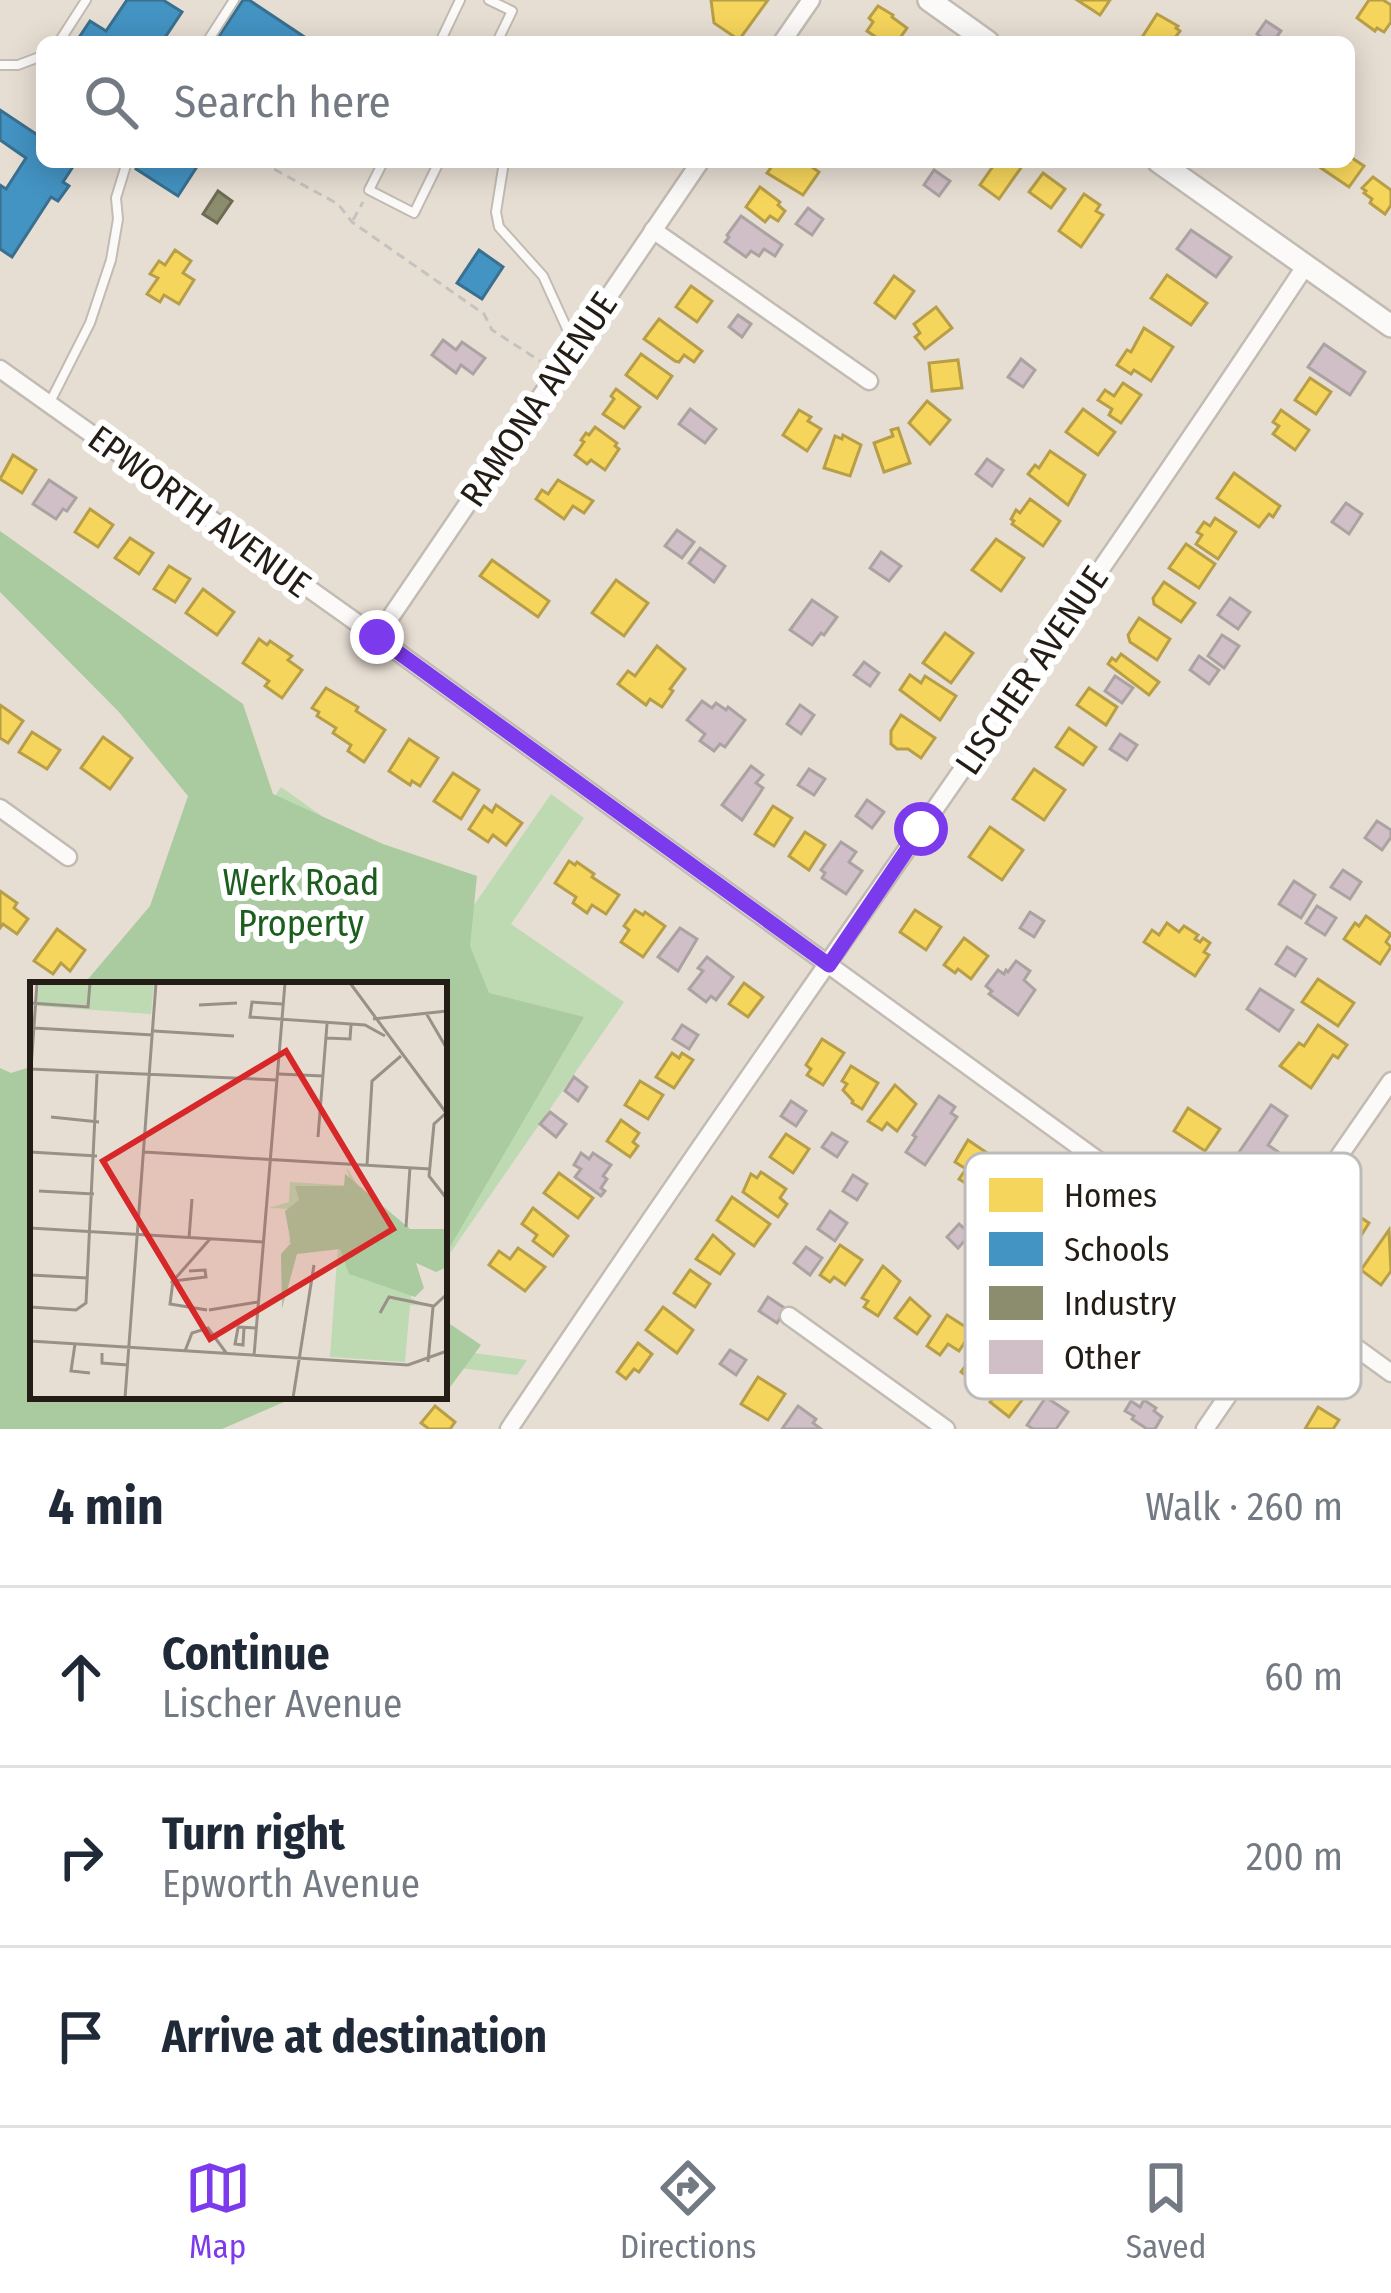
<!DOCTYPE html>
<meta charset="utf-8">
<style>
:root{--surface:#fff;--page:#f6f6f7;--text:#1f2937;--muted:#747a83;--line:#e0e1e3;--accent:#7c3aed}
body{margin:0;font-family:"Fira Sans Condensed",sans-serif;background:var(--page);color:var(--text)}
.stop{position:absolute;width:36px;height:36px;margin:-27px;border:9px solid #7c3aed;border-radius:50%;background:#fff}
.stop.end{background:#7c3aed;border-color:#fff;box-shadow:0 3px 12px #0008}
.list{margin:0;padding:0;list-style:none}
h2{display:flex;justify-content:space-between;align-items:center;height:156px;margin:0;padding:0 48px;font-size:51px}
h2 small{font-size:39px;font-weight:400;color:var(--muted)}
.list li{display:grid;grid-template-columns:78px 1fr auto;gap:36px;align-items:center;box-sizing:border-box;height:180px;padding:0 48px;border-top:3px solid var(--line)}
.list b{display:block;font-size:45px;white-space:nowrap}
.list p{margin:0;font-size:39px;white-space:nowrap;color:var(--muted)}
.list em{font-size:39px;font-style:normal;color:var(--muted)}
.icon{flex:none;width:66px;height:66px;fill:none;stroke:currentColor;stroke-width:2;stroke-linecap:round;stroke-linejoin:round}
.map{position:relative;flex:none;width:1391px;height:1429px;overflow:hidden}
.search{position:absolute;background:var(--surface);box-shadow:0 6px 30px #0003;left:36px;right:36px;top:36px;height:132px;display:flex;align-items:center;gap:30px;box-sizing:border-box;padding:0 42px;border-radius:18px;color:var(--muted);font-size:45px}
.sheet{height:696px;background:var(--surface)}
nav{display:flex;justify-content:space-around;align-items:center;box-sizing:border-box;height:168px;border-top:3px solid var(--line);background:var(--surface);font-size:33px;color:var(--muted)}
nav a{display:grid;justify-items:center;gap:6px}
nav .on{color:var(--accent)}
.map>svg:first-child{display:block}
.green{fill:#bddab3}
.forest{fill:#aacaa0}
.homes{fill:#f6d55c;stroke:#b79e47;stroke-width:3}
.schools{fill:#4393c3;stroke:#39708f;stroke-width:3}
.industry{fill:#8c8c6e;stroke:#6c6b54;stroke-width:3}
.building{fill:#d0bfc6;stroke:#aaa3a1;stroke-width:3}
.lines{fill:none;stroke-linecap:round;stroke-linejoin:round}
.service-casing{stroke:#c2bbb3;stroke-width:12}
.minor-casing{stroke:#c2bbb3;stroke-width:21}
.tertiary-casing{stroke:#c2bbb3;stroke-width:26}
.path{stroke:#c5c2bf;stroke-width:3;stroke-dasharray:9 6;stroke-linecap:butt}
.service{stroke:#fbfaf8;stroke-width:8}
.minor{stroke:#fbfaf8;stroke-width:16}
.tertiary{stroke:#fbfaf8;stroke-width:21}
.route{stroke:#7c3aed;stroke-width:15}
.labels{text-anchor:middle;stroke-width:12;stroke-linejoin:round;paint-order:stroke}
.street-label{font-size:36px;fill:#231d16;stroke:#fff}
.park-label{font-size:36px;fill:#1c5e1d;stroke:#fff}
.inset-road{fill:none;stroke:#999187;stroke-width:3}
.view{fill:#d62828;fill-opacity:0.15;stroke:#d62828;stroke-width:6}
.inset-edge{fill:none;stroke:#231d16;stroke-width:6}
.key{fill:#fff;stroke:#bdbbb9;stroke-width:3}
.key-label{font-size:33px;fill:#231d16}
</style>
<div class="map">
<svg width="1391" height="1429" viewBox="0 0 1391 1429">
<rect width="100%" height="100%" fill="#e7ded3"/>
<g class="green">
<polygon points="281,787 465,918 551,794 584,818 511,924 624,1002 444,1262 444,985 146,985"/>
<polygon points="444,1349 527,1360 517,1375 444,1366"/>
</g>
<g class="forest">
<polygon points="0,531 243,704 273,794 383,844 477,876 470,946 489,993 584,1017 444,1257 444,985 83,985 150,906 188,796 119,712 0,592"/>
<polygon points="33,1066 33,1396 298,1396 222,1429 0,1429 0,1068 11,1073"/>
<polygon points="444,1320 481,1345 448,1390 444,1389"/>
</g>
<g class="homes">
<polygon points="711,0 768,0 739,40 714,23"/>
<polygon points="1077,0 1110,0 1100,15"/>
<polygon points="1369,0 1383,0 1391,5 1391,22 1384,32 1377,28 1375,31 1357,18"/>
<polygon points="878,6 893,15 892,17 907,28 897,42 883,42 867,31 873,22 869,18"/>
<polygon points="1157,14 1178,26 1176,28 1180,31 1172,42 1139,42"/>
<polygon points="1349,156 1364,166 1349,187 1321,168 1325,162 1349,162"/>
<polygon points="775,162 805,162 819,172 803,195 767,173"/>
<polygon points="996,162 1025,162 999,199 980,185"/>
<polygon points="1043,173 1065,189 1051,208 1029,192"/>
<polygon points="1373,177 1391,190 1391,205 1385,214 1370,203 1372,199 1364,193 1366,191 1362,188"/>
<polygon points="760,187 780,202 778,205 785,211 778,221 770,216 765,222 746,207"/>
<polygon points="1084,194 1100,205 1096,211 1103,215 1081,247 1059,231"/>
<polygon points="175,250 191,261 183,273 194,280 179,304 164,295 160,302 147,294 158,278 150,274 159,261 165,265"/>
<polygon points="1167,275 1207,303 1191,325 1151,298"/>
<polygon points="894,276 914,291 895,318 875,303"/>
<polygon points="691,286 712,301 697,322 676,307"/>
<polygon points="936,307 952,328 925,349 915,337 920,333 914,324"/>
<polygon points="659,319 702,351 694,362 684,355 679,362 675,361 644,339"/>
<polygon points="1144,328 1173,347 1151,381 1134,370 1131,374 1117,365 1127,350 1131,352"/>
<polygon points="641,354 672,376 657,398 626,375"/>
<polygon points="958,360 962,388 932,391 929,363"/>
<polygon points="1310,378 1331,392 1316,414 1295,400"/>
<polygon points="1123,383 1141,395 1121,423 1109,415 1112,409 1098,400 1105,390 1114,396"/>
<polygon points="616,389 640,407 624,428 603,414 614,399 611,396"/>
<polygon points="927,401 950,420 930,444 909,423"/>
<polygon points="1083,409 1115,432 1098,455 1066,432"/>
<polygon points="799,410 811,417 808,421 821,429 807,451 783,435"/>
<polygon points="1281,410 1309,430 1295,450 1273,434 1279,426 1273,422"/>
<polygon points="595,427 617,443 615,446 619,449 605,470 591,460 587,464 575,455 584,442 581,440 586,433 589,435"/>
<polygon points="898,428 910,463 884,472 874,443 893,436 891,430"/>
<polygon points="843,435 861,445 850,476 824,468 835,436 842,439"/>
<polygon points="1050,451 1085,475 1068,505 1028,474 1035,465 1039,468"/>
<polygon points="13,455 36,470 22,493 0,479"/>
<polygon points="1234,473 1280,506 1273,517 1269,514 1259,527 1217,498"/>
<polygon points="558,480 593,501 584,513 573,506 564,519 536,499 542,490 548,494"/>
<polygon points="1030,499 1060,521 1043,546 1012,524 1014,521 1011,519 1016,510 1020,513"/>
<polygon points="90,509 113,525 98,547 75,532"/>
<polygon points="1215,518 1236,532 1218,559 1196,544 1202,535 1197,532 1204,522 1210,526"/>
<polygon points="130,538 153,553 139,574 115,558"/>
<polygon points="996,539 1024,558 1001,591 972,570"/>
<polygon points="1186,544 1215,564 1199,588 1169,568"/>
<polygon points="492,560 549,601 538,617 480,576"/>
<polygon points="169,566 190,579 175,602 154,589"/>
<polygon points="616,580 648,603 624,636 592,613"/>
<polygon points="1164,582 1195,603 1181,622 1154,604 1153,598"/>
<polygon points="203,589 234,612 217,635 186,613"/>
<polygon points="1139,618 1170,639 1157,660 1130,642 1128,635"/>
<polygon points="945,633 973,653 951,683 923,663"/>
<polygon points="259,639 267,645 270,641 292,656 288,660 302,670 282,698 265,686 269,681 243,663"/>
<polygon points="657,646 685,669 670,689 673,691 662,707 650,699 646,705 618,684 628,671 635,676"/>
<polygon points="1121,654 1159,682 1149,695 1108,664 1112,658 1116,661"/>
<polygon points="910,675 921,683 925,676 956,696 940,720 900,690"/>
<polygon points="326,688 358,707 356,711 385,730 364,762 348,751 351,745 333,733 336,728 317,716 319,712 312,708"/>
<polygon points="1089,688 1117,707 1106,725 1077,705"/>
<polygon points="0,705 23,721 8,743 0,738"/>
<polygon points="901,715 935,738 921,758 908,749 897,749 891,744 891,731"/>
<polygon points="1069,728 1096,747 1083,765 1056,747"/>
<polygon points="32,732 60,750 47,769 19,752"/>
<polygon points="103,737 132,758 110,789 81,768"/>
<polygon points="409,739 438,758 420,786 412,781 410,785 389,771"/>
<polygon points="1034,769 1065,790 1044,820 1013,799"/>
<polygon points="453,773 479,790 461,819 434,801"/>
<polygon points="496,805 522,823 506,845 493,835 488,842 469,829 484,806 492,812"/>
<polygon points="773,806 792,818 774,846 755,834"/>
<polygon points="990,827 1023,850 1002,880 969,857"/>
<polygon points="805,832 825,845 809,870 789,856"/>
<polygon points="569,861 575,865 577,862 594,874 592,877 619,895 606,914 592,905 587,913 573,903 576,897 555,883"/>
<polygon points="0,891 17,903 14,908 28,919 17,934 3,924 0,928"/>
<polygon points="635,910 643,915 645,912 665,926 643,957 621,942 629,930 624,926"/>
<polygon points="915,910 941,927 926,950 900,932"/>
<polygon points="1366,916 1391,934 1386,942 1391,947 1380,964 1344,939 1355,923 1359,926"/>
<polygon points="1167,923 1179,932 1184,926 1198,935 1195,939 1200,942 1203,938 1210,943 1204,952 1209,955 1195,976 1144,942 1152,930 1159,935"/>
<polygon points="57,929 85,950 70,971 61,963 53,974 34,961"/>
<polygon points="964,938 988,956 971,979 958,969 955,973 944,965"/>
<polygon points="1318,979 1354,1003 1338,1026 1302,1002"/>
<polygon points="744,983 763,997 748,1017 729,1004"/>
<polygon points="1318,1025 1347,1045 1338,1058 1333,1055 1311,1088 1280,1066 1299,1043 1304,1046"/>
<polygon points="822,1039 844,1053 823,1085 807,1075 811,1069 806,1065"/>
<polygon points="672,1053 679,1058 682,1053 693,1060 674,1088 656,1077"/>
<polygon points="851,1066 878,1083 862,1109 852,1103 853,1101 843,1090 847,1084 842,1081"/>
<polygon points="640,1081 663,1095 648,1119 625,1105"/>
<polygon points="895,1085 916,1104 897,1131 887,1123 882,1130 868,1121"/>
<polygon points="1188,1108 1220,1129 1205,1151 1174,1131"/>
<polygon points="621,1120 639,1133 633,1142 638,1146 630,1157 607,1141"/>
<polygon points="786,1134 809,1149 793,1173 770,1157"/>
<polygon points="968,1140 990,1155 970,1186 959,1179 966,1169 955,1162"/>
<polygon points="761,1172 786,1189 780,1198 787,1204 778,1217 743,1192 751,1174 757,1178"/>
<polygon points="559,1173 593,1198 578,1218 544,1193"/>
<polygon points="732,1197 770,1224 754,1246 717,1220"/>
<polygon points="533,1208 568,1236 553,1256 533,1241 537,1235 522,1224"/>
<polygon points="1351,1211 1369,1223 1352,1250 1343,1245 1340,1250 1330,1244"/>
<polygon points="1389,1230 1391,1271 1381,1285 1361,1270"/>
<polygon points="713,1235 734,1254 720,1274 696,1259"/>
<polygon points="840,1245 862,1260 845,1285 834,1277 830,1282 820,1275"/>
<polygon points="518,1248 545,1267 525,1291 489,1265 499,1251 510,1259"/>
<polygon points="883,1266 900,1281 878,1316 864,1307 868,1301 862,1298"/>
<polygon points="690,1270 710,1284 695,1307 674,1293"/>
<polygon points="910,1298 930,1316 917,1334 895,1318"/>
<polygon points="663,1307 693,1330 677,1353 646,1330"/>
<polygon points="947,1315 972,1331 959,1351 948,1344 940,1355 927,1346"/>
<polygon points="638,1343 652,1354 639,1372 634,1369 626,1379 617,1372"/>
<polygon points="982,1343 993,1351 986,1360 994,1366 979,1385 961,1372"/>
<polygon points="1010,1376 1029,1391 1009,1417 990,1402"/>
<polygon points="758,1377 785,1394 768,1420 741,1404"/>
<polygon points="435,1406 455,1422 450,1429 429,1429 421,1423"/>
<polygon points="1318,1407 1339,1420 1333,1429 1305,1429"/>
</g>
<g class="schools">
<polygon points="127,0 163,0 182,12 162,42 76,42 90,21 106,31"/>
<polygon points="243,0 249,0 312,42 215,42"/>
<polygon points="0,110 36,134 42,126 42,162 76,162 63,182 69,186 58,201 51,197 12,257 0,249 0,185 6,189 26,158 0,140"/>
<polygon points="140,162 200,162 178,196 136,169"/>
<polygon points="479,250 503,267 482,299 457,283"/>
</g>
<polygon class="industry" points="218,191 232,201 217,223 203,214"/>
<g class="building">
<polygon points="1266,21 1281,31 1273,42 1268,42 1257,34"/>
<polygon points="934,170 950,181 939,196 924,185"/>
<polygon points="808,208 823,219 812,235 796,224"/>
<polygon points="741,216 782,245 775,256 764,249 759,256 751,251 746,257 725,242 729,237 727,235"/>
<polygon points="1191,230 1231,257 1216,277 1177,249"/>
<polygon points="738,315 751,324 742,337 729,327"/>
<polygon points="443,340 456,350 462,342 485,358 473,374 461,365 456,373 432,355"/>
<polygon points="1324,344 1365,372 1350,395 1308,367"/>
<polygon points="1021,359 1035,370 1023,387 1008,377"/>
<polygon points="690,409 716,429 705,443 679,424"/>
<polygon points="987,459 1003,470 992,486 976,474"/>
<polygon points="49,480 76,498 67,511 63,509 56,519 33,504"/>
<polygon points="1346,503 1362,514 1349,534 1332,522"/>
<polygon points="677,530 694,542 682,558 665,546"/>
<polygon points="700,548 725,566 714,582 689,563"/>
<polygon points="881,552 901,566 889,581 870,568"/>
<polygon points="1230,598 1250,612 1238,629 1218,615"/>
<polygon points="812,600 837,617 824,635 821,633 812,645 790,630"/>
<polygon points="1222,635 1239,646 1224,668 1208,656"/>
<polygon points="1199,656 1219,670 1209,684 1190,670"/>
<polygon points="864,662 879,673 870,686 854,675"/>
<polygon points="1115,676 1133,688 1122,703 1105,691"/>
<polygon points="702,701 712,708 716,703 726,710 728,707 745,720 725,747 720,744 714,751 700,741 705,734 687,720"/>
<polygon points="800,705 814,715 801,734 787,724"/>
<polygon points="1120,734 1137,745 1127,760 1110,749"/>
<polygon points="751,766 763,775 756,783 763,788 742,820 722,805"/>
<polygon points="809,769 825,779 814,795 798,785"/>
<polygon points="867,800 884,812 872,828 856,816"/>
<polygon points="1377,821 1391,830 1391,837 1382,850 1365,838"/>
<polygon points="841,842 856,852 849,862 862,871 846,894 822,878 825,873 821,870"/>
<polygon points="1343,870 1361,882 1350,899 1331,887"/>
<polygon points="1294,881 1315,895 1301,918 1279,904"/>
<polygon points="1317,906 1336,918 1325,935 1306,923"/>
<polygon points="1030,912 1044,921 1034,937 1020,928"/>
<polygon points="680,928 697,939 678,971 658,957"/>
<polygon points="1287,947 1306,959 1295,976 1276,964"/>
<polygon points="707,957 733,977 716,1000 711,996 706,1002 689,989 703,971 698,968"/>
<polygon points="1016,961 1030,971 1024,980 1035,990 1018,1015 989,994 992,991 986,986 998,970 1004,974 1006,970 1008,972"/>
<polygon points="1260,989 1293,1010 1279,1031 1247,1009"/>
<polygon points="682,1025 698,1035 689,1049 673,1039"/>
<polygon points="574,1077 587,1087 578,1101 565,1091"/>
<polygon points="939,1096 955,1107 951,1113 957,1117 925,1165 906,1152 916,1137 913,1135"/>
<polygon points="791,1101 806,1111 796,1126 781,1116"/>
<polygon points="1271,1105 1287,1116 1268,1145 1284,1156 1260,1192 1227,1170"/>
<polygon points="550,1112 566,1124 556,1137 540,1124"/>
<polygon points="832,1133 847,1142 837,1157 822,1147"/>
<polygon points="581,1153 589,1159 593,1153 611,1165 603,1176 607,1179 601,1188 605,1191 601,1196 575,1177 581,1169 574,1165"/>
<polygon points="853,1175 867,1184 857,1200 843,1191"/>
<polygon points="830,1211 847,1223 835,1241 818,1229"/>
<polygon points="959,1224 971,1234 958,1248 947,1237"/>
<polygon points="806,1247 822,1258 810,1275 794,1263"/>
<polygon points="768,1297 786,1309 777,1323 759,1311"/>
<polygon points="730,1350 746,1360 736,1375 720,1364"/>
<polygon points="1046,1397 1068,1412 1056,1429 1033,1429 1027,1425"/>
<polygon points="1144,1400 1156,1408 1154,1411 1162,1417 1155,1429 1147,1429 1132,1419 1134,1416 1125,1411 1131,1401 1140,1407"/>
<polygon points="798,1406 816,1419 813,1423 821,1429 782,1429"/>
</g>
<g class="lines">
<defs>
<g id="service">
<polyline points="489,0 512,11 497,42"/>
<polyline points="59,42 86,0"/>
<polyline points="207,42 234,0"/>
<polyline points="440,42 460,0"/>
<polyline points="0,65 18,65 42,56"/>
<polyline points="383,162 369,190 414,213 439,162"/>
<polyline points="504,162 496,212 499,227 543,276 574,344"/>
<polyline points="50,402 90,323 111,260 118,219 116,198 127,162"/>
</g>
<g id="minor">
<polyline points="782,42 811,0"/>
<polyline points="653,230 869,381"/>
<polyline points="0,369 377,637 1391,1373"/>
<polyline points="377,637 700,162"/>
<polyline points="0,808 68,857"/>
<polyline points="1257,1275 1391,1081"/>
<polyline points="789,1316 946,1429"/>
<path d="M509,1429C770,1038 1047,657 1306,265"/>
<polyline points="1205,1429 1292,1302"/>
</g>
<g id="tertiary">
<polyline points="929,0 988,42"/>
<polyline points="1159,162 1391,326"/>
</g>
</defs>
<use href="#service" class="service-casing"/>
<use href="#minor" class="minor-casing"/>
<use href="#tertiary" class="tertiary-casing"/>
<g class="path">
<polyline points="261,162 338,204 352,222 484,314 492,330 540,361"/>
<polyline points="353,220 363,202"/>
</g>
<use href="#service" class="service"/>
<use href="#minor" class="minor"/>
<use href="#tertiary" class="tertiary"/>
</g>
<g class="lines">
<polyline class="route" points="377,637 829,965 921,829"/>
</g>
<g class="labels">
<g class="street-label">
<text transform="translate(538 399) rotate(-56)" y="13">RAMONA AVENUE</text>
<text transform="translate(200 511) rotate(36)" y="13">EPWORTH AVENUE</text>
<text transform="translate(1031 670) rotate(-56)" y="13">LISCHER AVENUE</text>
</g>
<g class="park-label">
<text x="301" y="895">Werk Road<tspan x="301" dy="41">Property</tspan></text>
</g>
</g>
<g transform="translate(30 982)">
<rect width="417" height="417" fill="#e7ded3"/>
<path d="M9,1H124L121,32L7,24ZM316,185L332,210L385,252L381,316L399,324L380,323L375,380L300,375L308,264L259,261L262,227L239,226L259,220L260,200L322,204Z" fill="#bddab3"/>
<path d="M315,192L380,247H417V285L406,290L386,281L394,306L385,315L319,292L310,267L267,272L252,327L251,272L261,261L255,229L269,218L265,204H314Z" fill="#aacaa0"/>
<path class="inset-road" d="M320,1L417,132M0,21L58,25L60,1M252,22L222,20L220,35L335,43L355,54M169,23L207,21M396,31L417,67M343,37L417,29M4,46L123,53M124,49L204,54M296,56L320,57L321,43M0,87L247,98M1,87L7,1M249,92L293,94M416,131L404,142L399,194L417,217M21,135L69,140M288,155L297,42M0,170L67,174M114,170L400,187M337,183L342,99L371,74M9,209L64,212M376,245L380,185M0,246L233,260M159,256L162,217M159,289L175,288L176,295L143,299L180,257M0,293L58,296M143,299L140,322L177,328M0,325L46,328L56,321L67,92M179,328L228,320M350,331L359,315L403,324M214,346L213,363L205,362L208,346L209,345L226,346M0,359L378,383L417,369M45,362L41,389L60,391M155,369L162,351L178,346L197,372M72,371V381L98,383M224,374L255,1M398,380L403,325L417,312M95,416L126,1M263,416L284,283"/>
<path class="view" d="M256,69L363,247L180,357L73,179Z"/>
<rect width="417" height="417" class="inset-edge"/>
</g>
<rect x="965" y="1153" width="396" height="246" rx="18" class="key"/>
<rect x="989" y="1178" width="54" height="34" fill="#f6d55c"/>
<rect x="989" y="1232" width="54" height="34" fill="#4393c3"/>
<rect x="989" y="1286" width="54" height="34" fill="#8c8c6e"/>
<rect x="989" y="1340" width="54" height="34" fill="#d0bfc6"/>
<g class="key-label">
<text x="1064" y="1207">Homes</text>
<text x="1064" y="1261">Schools</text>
<text x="1064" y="1315">Industry</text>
<text x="1064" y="1369">Other</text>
</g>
</svg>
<div class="stop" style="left:921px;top:829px"></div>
<div class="stop end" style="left:377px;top:637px"></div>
<div class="search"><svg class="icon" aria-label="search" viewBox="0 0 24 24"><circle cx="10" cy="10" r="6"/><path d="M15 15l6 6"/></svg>Search here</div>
</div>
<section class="sheet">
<h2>4 min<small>Walk · 260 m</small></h2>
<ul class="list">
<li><svg class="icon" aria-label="ahead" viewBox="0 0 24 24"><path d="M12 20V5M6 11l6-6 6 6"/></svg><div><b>Continue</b><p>Lischer Avenue</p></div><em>60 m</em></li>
<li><svg class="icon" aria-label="right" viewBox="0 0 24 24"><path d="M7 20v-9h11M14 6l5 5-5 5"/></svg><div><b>Turn right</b><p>Epworth Avenue</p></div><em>200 m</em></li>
<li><svg class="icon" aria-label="arrive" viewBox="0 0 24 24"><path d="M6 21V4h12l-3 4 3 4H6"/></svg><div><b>Arrive at destination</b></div></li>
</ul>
</section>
<nav>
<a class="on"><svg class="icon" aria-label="map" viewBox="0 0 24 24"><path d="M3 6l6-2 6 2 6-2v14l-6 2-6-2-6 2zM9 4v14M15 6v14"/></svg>Map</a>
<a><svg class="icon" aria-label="directions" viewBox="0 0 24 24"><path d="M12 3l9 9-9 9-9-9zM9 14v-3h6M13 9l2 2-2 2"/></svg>Directions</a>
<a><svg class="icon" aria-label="saved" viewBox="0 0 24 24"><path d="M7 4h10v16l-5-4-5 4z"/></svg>Saved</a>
</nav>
